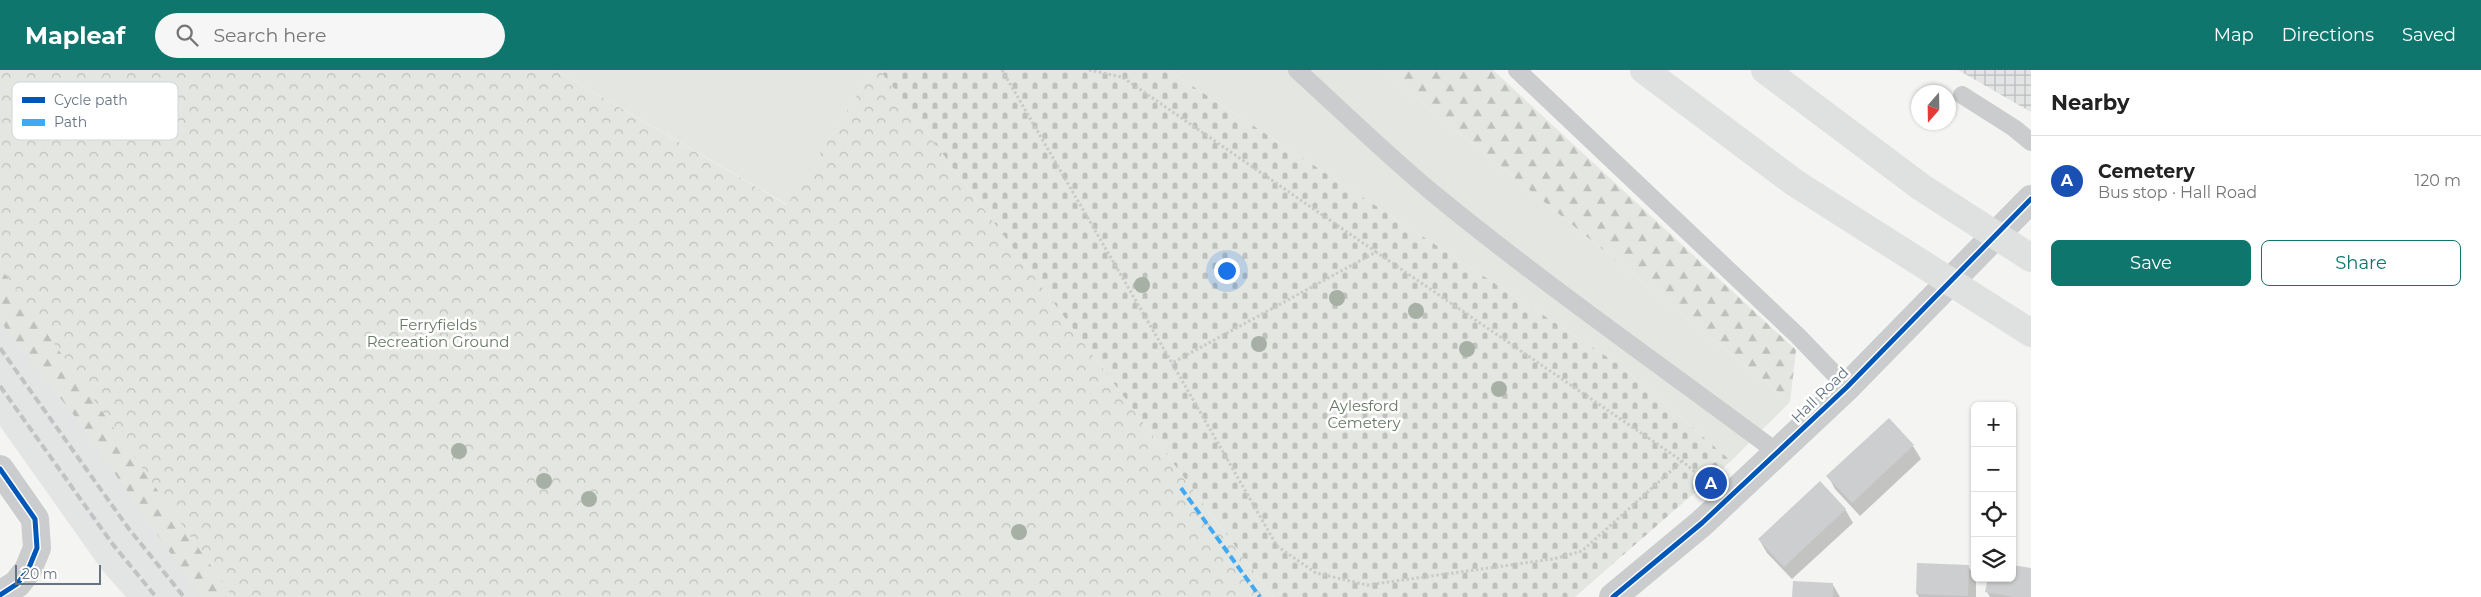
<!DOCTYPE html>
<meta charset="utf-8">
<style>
:root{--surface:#fff;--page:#f6f6f6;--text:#222;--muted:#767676;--line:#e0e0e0;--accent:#0f766e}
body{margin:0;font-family:Montserrat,sans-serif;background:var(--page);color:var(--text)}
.controls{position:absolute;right:15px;bottom:15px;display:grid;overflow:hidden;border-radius:8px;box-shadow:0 1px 4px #0004}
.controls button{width:45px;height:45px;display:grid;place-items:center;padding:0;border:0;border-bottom:1px solid var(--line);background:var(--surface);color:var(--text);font:25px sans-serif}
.compass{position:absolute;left:1911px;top:15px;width:45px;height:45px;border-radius:50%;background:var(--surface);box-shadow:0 1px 4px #0004;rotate:200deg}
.scale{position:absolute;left:15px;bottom:12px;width:86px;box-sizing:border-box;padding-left:5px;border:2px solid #667481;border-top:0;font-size:14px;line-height:18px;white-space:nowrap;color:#667481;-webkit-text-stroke:4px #fff;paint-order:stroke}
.you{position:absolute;left:1226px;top:200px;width:18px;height:18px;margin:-12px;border:4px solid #fff;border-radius:50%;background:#1a73e8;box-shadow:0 0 0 8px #1a73e833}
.badge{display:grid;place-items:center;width:32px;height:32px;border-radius:50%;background:var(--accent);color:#fff;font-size:16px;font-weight:700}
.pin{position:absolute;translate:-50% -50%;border:2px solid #fff;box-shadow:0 1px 5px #0006}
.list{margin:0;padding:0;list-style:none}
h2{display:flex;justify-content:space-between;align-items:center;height:65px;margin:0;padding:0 20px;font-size:21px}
h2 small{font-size:16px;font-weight:400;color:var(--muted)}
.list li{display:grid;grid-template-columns:32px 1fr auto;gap:15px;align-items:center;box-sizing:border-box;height:90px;padding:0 20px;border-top:1px solid var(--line)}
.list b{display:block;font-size:19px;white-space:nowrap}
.list p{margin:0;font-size:16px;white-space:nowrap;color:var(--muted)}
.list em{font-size:16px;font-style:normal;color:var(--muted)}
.actions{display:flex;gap:10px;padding:15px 20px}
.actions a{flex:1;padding:11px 0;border:1px solid var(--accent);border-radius:8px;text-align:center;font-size:18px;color:var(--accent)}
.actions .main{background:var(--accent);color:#fff}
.icon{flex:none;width:28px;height:28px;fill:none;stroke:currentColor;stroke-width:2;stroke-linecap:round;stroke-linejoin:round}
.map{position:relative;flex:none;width:2031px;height:527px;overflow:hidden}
header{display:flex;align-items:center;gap:30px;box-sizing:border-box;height:70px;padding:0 25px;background:var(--accent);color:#fff}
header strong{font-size:24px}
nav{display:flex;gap:28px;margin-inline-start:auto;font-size:18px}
.search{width:350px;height:45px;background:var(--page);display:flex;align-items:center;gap:12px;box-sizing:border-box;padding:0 18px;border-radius:28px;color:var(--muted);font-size:19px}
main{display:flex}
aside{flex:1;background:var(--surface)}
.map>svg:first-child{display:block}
.built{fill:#e3e4e4}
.industrial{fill:url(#industrial-grid)}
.grass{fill:#e4e7e1}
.forest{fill:url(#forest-firs)}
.cemetery{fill:url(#cemetery-stones)}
.park{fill:url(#park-crowns)}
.shadow{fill:#0003}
.building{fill:#cccecf}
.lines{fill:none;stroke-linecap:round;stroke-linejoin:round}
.path{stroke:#c9cac9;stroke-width:3;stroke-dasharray:2.5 2.5;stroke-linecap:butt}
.lane{stroke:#cacccd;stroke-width:18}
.street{stroke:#cacccd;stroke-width:28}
.highway{stroke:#dfe0e0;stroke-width:28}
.rail{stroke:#c1c2c3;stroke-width:4;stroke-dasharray:8 4;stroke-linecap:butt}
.quiet{stroke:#3fa9f5;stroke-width:4;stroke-dasharray:8 4;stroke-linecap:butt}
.cycleway-casing{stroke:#fff;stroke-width:8}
.cycleway{stroke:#0057b8;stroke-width:5}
.tree{fill:#a7b0a5}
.labels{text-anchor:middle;stroke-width:5;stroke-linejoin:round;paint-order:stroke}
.park-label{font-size:15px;fill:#687965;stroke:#fff}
.street-label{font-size:15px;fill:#667481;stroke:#fff}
.key{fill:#fff;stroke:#d1d5d9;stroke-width:1}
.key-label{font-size:14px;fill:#667481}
</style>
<header>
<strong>Mapleaf</strong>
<div class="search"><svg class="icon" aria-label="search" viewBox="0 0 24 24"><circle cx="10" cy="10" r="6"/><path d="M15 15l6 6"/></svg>Search here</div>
<nav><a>Map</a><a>Directions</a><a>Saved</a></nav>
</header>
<main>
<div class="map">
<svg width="2031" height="527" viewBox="0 0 2031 527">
<defs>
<pattern id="industrial-grid" width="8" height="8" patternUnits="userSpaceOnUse" patternTransform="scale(1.25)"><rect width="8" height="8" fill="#e3e4e4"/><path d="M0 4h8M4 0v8" fill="none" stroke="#bcbdbe"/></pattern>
<pattern id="forest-firs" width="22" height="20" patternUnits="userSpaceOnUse" patternTransform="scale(1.25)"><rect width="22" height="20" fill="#e4e7e1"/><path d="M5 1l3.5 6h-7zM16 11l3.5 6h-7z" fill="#bdc0bc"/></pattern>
<pattern id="cemetery-stones" width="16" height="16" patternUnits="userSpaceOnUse" patternTransform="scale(1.25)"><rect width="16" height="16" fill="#e4e7e1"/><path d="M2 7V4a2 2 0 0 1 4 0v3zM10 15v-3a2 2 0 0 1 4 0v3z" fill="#bdc0bc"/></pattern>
<pattern id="park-crowns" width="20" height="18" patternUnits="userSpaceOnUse" patternTransform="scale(1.25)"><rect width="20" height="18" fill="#e4e7e1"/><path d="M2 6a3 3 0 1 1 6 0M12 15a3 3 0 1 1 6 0" fill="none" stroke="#bdc0bc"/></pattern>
</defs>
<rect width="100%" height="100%" fill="#f4f4f3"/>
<polygon class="built" points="0,233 214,527 126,527 102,500 0,356"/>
<polygon class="industrial" points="1959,0 2031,0 2031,42 1958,0"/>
<g class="grass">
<polygon points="555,0 873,0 788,135"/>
<polygon points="1168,0 1382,0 1790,332 1731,391 1621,296"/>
</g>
<g class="forest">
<polygon points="1382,0 1493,0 1796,280 1790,332"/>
<polygon points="0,107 285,527 201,527 76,348 0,251"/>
</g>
<polygon class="cemetery" points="880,0 1168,0 1621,296 1731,391 1575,527 1273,527"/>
<polygon class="park" points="0,0 555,0 787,135 873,0 880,0 1273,527 233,527 0,197"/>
<g class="shadow">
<polygon points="1913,376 1921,389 1860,446 1835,419 1828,406"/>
<polygon points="1845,439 1853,453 1792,509 1767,483 1759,469"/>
<polygon points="1968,496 1976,509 1976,527 1919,527 1917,524"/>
<polygon points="2031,500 2031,527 1990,527 1987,522"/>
<polygon points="1833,515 1840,527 1794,527"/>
</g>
<g class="building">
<polygon points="1889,348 1914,375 1852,433 1826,406"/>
<polygon points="1820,411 1846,439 1784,497 1758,469"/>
<polygon points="1917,493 1969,495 1968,526 1916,524"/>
<polygon points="2012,495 2031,498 2031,527 2014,527 1985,522 1988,508 2012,508"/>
<polygon points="1793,511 1833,513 1833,527 1792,527"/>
</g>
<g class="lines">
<g class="path">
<polyline points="1002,0 1172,293"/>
<polyline points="1089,0 1122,7 1376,182"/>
<polyline points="1682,391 1582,481 1553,489 1367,515 1316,503 1277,476 1172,293 1376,182 1682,391 1706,411"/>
</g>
<g class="lane">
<path d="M1297,0C1342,41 1387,85 1434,124C1545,215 1663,297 1778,383"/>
<polyline points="1517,0 1798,266 1847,317"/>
<polyline points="1962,25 2014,58 2031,72"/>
</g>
<g class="street">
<polyline points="0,399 35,449 37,478 28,500 17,514 0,525"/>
<polyline points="1613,527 1702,453 1847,317 2031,129"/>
</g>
<g class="highway">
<polyline points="1644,0 1795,113 2031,263"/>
<polyline points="1765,0 1921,117 2031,188"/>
</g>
<g class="rail">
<polyline points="0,278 129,459 184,527"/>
<polyline points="0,316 111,472 156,527"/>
</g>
<polyline class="quiet" points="1181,418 1260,527"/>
<defs>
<g id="cycleway">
<polyline points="0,399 35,449 37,478 28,500 17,514 0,525"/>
<polyline points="1613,527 1702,453 1847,317 2031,129"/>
</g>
</defs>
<use href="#cycleway" class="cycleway-casing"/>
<use href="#cycleway" class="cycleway"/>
</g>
<g class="tree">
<circle cx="1142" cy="215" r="8"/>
<circle cx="1337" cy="228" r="8"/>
<circle cx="1416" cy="241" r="8"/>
<circle cx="1259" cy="274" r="8"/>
<circle cx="1467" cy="279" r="8"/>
<circle cx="1499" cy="319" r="8"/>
<circle cx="459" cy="381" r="8"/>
<circle cx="544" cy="411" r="8"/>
<circle cx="589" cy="429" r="8"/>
<circle cx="1019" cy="462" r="8"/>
</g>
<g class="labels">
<g class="park-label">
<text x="438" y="260">Ferryfields<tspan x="438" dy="17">Recreation Ground</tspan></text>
<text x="1364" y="341">Aylesford<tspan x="1364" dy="17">Cemetery</tspan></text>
</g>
<g class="street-label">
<text transform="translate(1820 325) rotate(-44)" y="5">Hall Road</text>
</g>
</g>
<rect x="12" y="12" width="166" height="58" rx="8" class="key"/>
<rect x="22" y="27" width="23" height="6" fill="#0057b8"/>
<rect x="22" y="49" width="23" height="7" fill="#3fa9f5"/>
<g class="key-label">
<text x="54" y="35">Cycle path</text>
<text x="54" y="57">Path</text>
</g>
</svg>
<div class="controls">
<button>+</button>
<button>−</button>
<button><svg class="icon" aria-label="locate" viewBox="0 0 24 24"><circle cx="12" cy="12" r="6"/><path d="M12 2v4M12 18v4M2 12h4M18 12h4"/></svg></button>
<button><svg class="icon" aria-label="layers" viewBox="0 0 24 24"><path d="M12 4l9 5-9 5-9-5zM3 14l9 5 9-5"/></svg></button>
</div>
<svg class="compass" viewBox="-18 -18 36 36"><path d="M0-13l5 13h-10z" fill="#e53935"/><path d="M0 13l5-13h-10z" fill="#767676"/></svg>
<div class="scale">20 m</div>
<div class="you"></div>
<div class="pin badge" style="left:1711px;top:413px;background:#1a4fb4">A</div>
</div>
<aside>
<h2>Nearby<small></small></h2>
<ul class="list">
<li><span class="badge" style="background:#1a4fb4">A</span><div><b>Cemetery</b><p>Bus stop · Hall Road</p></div><em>120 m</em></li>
</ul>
<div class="actions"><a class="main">Save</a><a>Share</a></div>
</aside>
</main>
